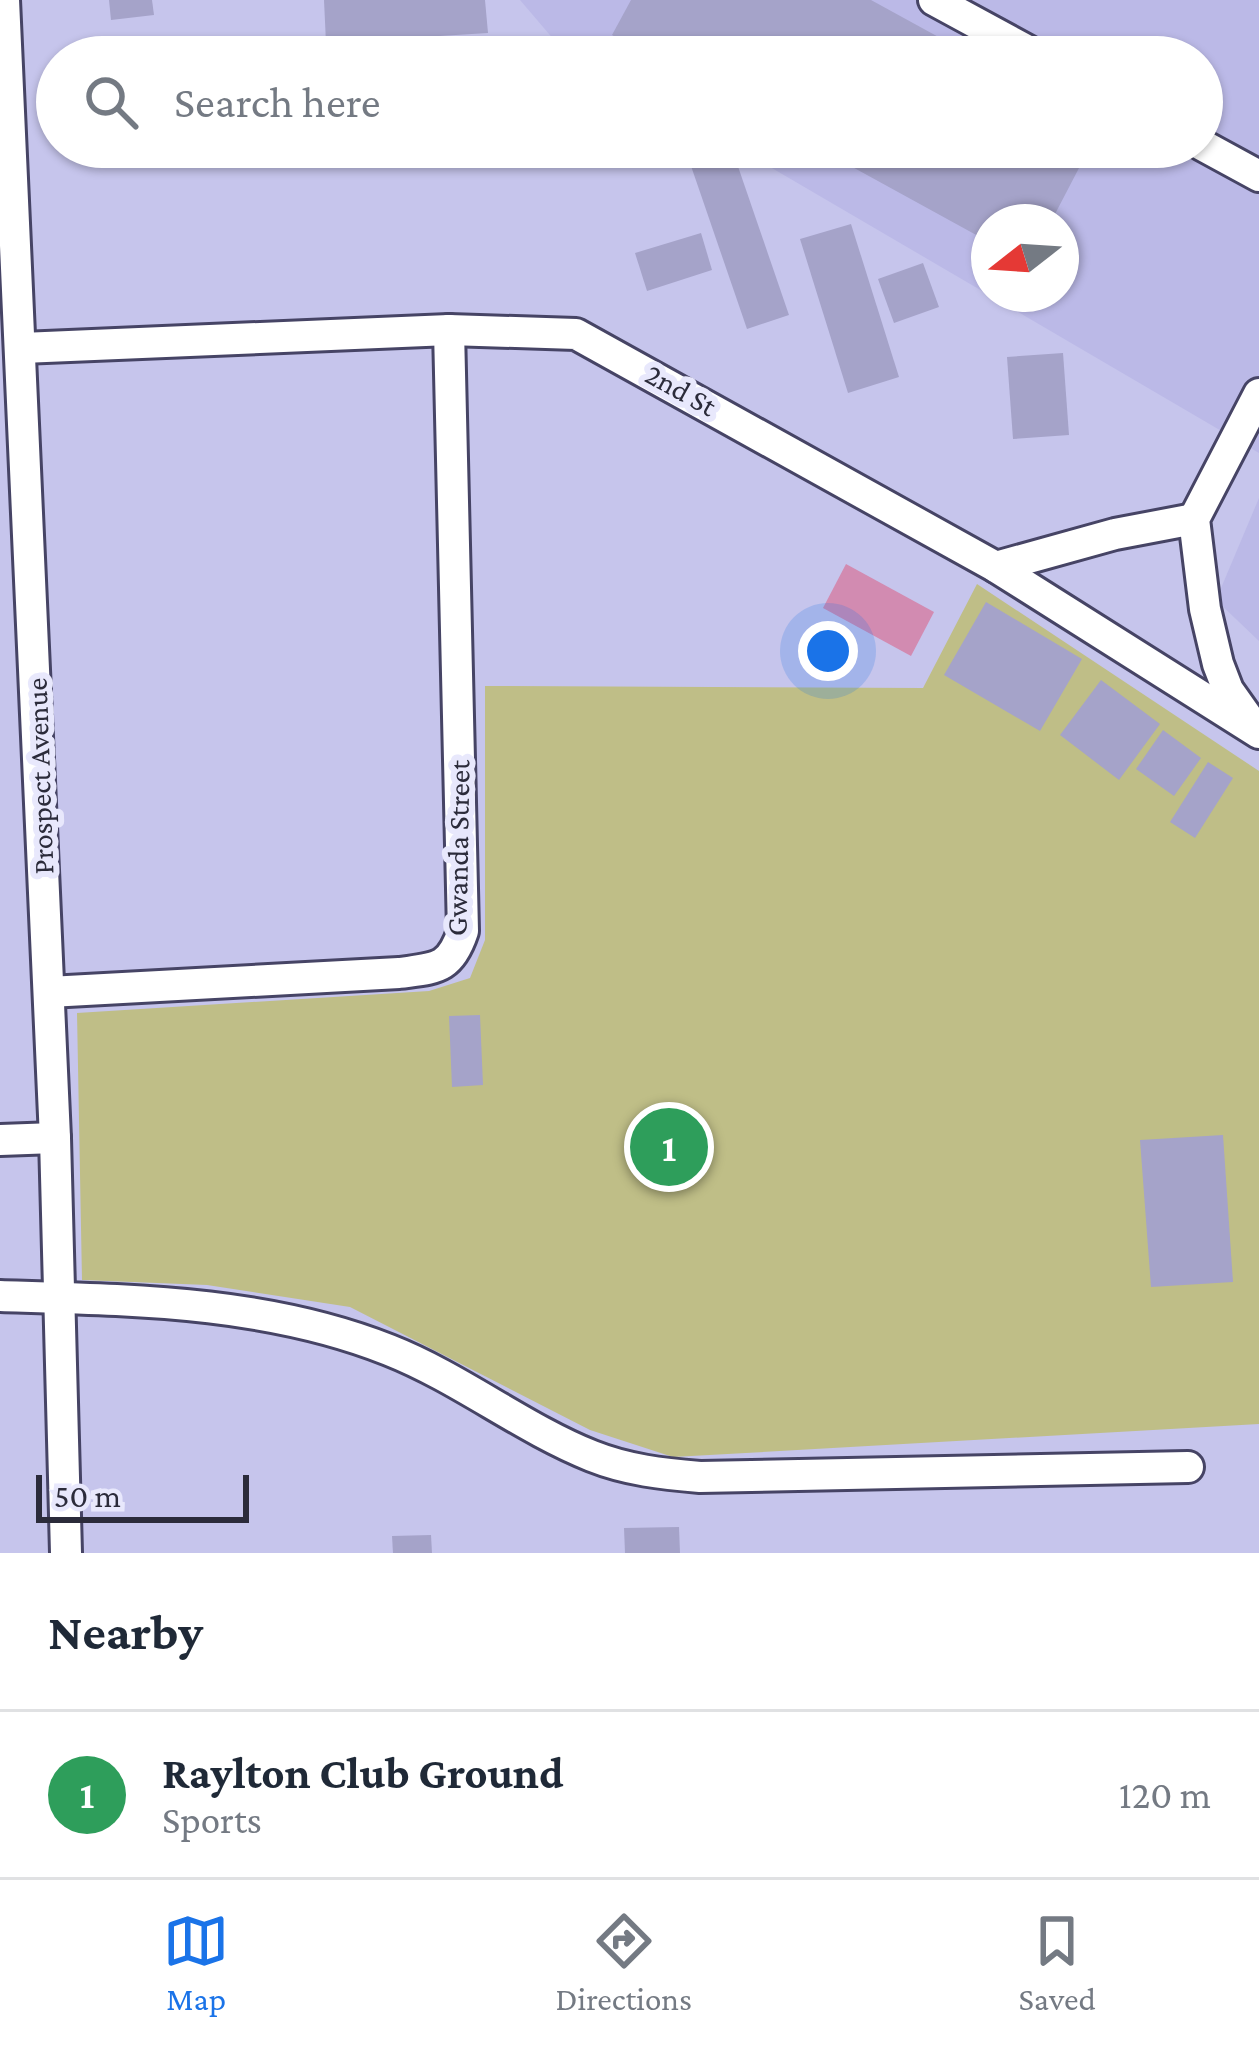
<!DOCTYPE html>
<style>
:root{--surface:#fff;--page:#f6f6f7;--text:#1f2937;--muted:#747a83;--line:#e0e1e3;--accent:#1a73e8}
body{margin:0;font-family:"Crimson Pro",serif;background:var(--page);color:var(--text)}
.compass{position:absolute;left:971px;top:204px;width:108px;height:108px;border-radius:50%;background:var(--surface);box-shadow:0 3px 9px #0004;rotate:253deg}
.scale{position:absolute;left:36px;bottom:30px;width:213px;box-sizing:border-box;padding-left:12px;border:6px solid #2b2b3a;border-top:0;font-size:33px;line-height:42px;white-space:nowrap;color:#2b2b3a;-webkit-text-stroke:9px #e8e8fc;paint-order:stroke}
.you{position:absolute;left:828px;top:651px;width:42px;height:42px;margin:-30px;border:9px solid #fff;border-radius:50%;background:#1a73e8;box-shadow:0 0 0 18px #1a73e833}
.badge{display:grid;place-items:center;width:78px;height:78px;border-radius:50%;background:var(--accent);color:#fff;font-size:39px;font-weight:700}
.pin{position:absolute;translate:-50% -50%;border:6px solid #fff;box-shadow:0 3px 12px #0006}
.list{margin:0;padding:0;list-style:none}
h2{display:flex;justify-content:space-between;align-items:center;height:156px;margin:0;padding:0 48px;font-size:51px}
h2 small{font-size:39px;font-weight:400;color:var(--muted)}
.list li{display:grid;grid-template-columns:78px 1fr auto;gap:36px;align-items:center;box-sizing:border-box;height:168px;padding:0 48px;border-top:3px solid var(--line)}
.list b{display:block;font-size:45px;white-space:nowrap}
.list p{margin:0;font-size:39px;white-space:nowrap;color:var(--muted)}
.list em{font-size:39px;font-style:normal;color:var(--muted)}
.icon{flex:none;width:66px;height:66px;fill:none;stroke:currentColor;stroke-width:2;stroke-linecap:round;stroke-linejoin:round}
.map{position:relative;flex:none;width:1259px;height:1553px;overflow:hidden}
.search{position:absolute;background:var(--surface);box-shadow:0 3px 9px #0004;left:36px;right:36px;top:36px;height:132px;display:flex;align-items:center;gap:30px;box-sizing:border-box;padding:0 42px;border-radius:66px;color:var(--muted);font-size:45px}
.sheet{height:324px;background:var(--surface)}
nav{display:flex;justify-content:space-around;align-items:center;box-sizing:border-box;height:168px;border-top:3px solid var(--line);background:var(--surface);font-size:33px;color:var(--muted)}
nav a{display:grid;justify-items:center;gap:6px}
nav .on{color:var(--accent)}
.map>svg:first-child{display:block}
.built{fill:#bbb9e7;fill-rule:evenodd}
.green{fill:#bfbe87}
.water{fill:#d28bb1}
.building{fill:#a5a3c9}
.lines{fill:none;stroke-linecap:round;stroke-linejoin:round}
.minor-casing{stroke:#464465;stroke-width:36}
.minor{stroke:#fff;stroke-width:30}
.labels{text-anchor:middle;stroke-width:12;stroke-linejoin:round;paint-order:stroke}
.street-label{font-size:30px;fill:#2b2b3a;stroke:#e8e8fc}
</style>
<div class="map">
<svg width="1259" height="1553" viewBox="0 0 1259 1553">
<rect width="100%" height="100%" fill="#c6c5ec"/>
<g class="built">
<path d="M520,0H1259V453L736,147H1202V57H582L555,41ZM989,222H1061V294H989Z"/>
<polygon points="1259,498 1259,641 1216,600"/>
</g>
<polygon class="green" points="977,584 1259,771 1259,1424 673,1457 590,1430 350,1307 207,1285 82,1280 77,1013 429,991 470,978 485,940 485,686 923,688"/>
<polygon class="water" points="846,564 934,612 911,656 823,608"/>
<g class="building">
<polygon points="109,0 152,0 154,15 111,20"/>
<polygon points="324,0 485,0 488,33 326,43"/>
<polygon points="631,0 871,0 975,57 652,57 612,35"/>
<polygon points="816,147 1069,147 1063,159 1079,168 1054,216 1036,207 1028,222 989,222 989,242"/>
<polygon points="732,149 789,315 747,329 690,163"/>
<polygon points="851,224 899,377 848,393 800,239"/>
<polygon points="701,233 712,270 647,291 635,253"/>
<polygon points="923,263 939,307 894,323 878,279"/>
<polygon points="1063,353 1069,435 1013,439 1007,357"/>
<polygon points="986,602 1082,659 1040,731 944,675"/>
<polygon points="1101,680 1160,724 1119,780 1060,735"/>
<polygon points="1163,730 1201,758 1174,796 1136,769"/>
<polygon points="1208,762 1233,778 1195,838 1170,822"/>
<polygon points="480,1015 483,1085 452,1087 449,1016"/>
<polygon points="1223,1135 1233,1282 1151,1287 1140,1140"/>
<polygon points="679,1527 680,1553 625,1553 624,1528"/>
<polygon points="431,1535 432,1553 393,1553 392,1536"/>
</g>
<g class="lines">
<defs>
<g id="minor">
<polyline points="4,0 55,1138 66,1553"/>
<polyline points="934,0 1039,57"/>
<polyline points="1202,145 1259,176"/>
<polyline points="22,348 449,330 576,334 996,567 1259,733"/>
<polyline points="996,567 1115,534 1194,519"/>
<polyline points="1250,721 1228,690 1218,664 1205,609 1194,519 1259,394"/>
<path d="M49,992L399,973C436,968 450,970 463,931L449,330"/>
<polyline points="0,1140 55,1138"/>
<path d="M0,1296C130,1300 266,1301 389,1350C460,1378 522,1428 592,1456C627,1470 663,1474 700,1477L1188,1467"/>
</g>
</defs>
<use href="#minor" class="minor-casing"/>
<use href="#minor" class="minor"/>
</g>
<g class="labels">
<g class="street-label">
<text transform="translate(681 390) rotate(29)" y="10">2nd St</text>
<text transform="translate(40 776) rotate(-92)" y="10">Prospect Avenue</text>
<text transform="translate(458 848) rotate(-89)" y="10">Gwanda Street</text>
</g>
</g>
</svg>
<svg class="compass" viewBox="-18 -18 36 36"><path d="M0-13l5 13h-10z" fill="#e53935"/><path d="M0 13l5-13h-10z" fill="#747a83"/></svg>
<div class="scale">50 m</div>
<div class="you"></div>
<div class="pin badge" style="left:669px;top:1147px;background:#2e9e5b">1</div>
<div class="search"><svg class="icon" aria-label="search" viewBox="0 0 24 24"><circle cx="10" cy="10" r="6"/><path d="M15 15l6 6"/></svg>Search here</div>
</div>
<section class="sheet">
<h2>Nearby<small></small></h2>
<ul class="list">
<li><span class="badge" style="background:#2e9e5b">1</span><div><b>Raylton Club Ground</b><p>Sports</p></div><em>120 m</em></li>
</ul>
</section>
<nav>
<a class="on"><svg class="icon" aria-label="map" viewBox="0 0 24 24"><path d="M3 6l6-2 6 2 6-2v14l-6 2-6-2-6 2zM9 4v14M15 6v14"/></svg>Map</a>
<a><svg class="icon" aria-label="directions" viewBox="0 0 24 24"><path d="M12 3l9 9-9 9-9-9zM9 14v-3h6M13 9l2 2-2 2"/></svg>Directions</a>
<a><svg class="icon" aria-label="saved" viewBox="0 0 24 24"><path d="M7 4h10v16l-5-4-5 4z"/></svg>Saved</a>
</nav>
